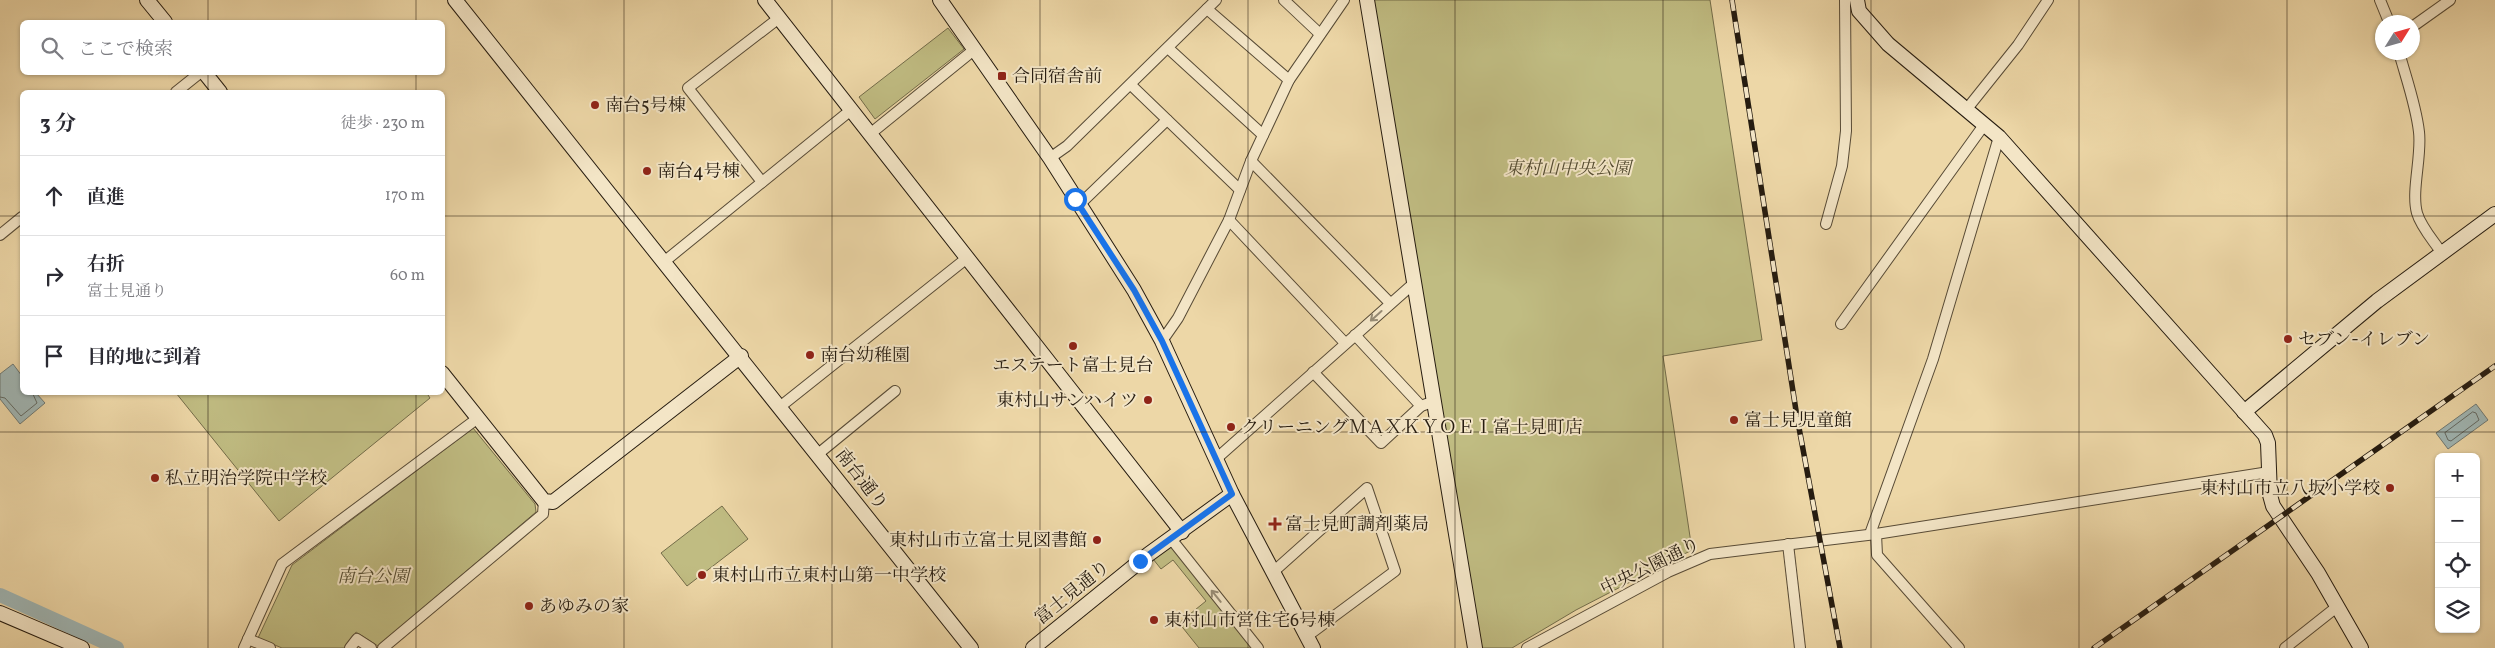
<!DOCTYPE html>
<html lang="ja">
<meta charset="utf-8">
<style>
:root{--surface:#fff;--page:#f7f7f7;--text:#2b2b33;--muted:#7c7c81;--line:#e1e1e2}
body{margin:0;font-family:Vollkorn,"Noto Serif JP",serif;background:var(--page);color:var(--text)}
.controls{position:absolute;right:15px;bottom:15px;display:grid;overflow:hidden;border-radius:8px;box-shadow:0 1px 4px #0004}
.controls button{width:45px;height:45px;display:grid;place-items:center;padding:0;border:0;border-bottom:1px solid var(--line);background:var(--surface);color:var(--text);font:25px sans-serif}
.compass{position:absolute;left:2375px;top:15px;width:45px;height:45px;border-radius:50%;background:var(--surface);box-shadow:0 1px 4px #0004;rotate:53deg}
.stop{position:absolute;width:15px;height:15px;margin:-11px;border:4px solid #1a73e8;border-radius:50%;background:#fff}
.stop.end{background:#1a73e8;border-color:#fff;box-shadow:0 1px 5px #0008}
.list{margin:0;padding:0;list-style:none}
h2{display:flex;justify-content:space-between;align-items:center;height:65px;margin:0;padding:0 20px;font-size:21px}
h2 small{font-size:16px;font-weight:400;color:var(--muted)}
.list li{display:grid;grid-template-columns:32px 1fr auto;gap:15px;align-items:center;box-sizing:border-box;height:80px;padding:0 20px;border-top:1px solid var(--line)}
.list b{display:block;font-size:19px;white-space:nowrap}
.list p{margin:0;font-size:16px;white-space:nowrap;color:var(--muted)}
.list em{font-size:16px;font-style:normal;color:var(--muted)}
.icon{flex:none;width:28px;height:28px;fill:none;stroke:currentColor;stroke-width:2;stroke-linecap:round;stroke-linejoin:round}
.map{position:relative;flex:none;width:2495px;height:648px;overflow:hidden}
.search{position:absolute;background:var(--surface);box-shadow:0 1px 4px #0004;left:20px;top:20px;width:425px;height:55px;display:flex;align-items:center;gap:12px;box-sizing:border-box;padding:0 18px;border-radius:8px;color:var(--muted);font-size:19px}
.panel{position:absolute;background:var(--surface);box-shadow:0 1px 4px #0004;left:20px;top:90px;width:425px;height:305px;border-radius:8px}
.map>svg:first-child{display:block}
.green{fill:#c0bc82;stroke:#736c49}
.water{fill:#a0b6b4;stroke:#6f7872}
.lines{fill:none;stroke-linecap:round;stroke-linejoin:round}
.shore{stroke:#636962;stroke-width:1}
.canal{stroke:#a0b6b4;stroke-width:14}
.street-casing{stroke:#584b36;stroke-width:12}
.secondary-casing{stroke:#261c10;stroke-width:16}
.street{stroke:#f3e5c6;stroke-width:10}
.secondary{stroke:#f3e5c6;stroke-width:14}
.rail-casing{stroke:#261c10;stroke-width:5.5}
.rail{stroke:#f3e5c6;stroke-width:4;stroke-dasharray:11;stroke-linecap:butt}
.oneway{stroke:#978b74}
.route{stroke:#1a73e8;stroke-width:6}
.grid{fill:none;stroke:#261c10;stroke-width:1;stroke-opacity:0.55}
.poi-dot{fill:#8f2418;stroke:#f3e5c6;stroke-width:2}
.labels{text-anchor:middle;stroke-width:4;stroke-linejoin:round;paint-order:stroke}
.poi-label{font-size:18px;fill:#261c10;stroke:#f3e5c6;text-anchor:start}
.park-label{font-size:18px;font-style:italic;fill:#544c32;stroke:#f3e5c6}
.street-label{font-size:18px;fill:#261c10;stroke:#f3e5c6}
</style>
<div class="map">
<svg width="2495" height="648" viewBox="0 0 2495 648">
<rect width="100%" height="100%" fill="#edd7a7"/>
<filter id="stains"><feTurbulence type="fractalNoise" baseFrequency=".004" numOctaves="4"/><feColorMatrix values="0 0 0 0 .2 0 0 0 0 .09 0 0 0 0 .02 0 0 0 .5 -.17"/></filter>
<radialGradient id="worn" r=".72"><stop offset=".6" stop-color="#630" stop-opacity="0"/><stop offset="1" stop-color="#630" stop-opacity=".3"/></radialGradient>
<g class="green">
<polygon points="1372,0 1710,0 1762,340 1663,356 1692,550 1576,610 1512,648 1482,648"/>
<polygon points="948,28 964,49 875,119 859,97"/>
<polygon points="426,392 430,398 279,521 176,393"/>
<polygon points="473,428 535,504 536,512 378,646 356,632 345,648 282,648 258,638 292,565"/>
<polygon points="722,506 748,539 687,586 661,553"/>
<polygon points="1168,540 1258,648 1199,648 1179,623 1206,601 1173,560 1161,569 1149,554"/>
</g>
<g class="water">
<polygon points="13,364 22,376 22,392 36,393 45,403 20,424 0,399 0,374"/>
<polygon points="2476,404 2488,420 2448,449 2436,433"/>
</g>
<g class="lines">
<g class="shore">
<polyline points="0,397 5,398 21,416 37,403 32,392"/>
<polygon points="2473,412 2476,413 2479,420 2451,441 2448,440 2445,433"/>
</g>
<polyline class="canal" points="0,595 117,648"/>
<defs>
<g id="street">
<polyline points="1284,0 1320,34"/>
<polyline points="2380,0 2389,22"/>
<polyline points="1207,9 1289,80"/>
<polyline points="2412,27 2450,0"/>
<polyline points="1168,48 1263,135"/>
<path d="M2399,52C2406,78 2416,105 2419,132C2422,156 2411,191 2417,213C2421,227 2433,240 2441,252"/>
<polyline points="1131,85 1240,190"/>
<polyline points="176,92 201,72"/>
<polyline points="1966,110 2018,45 2048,0"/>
<polyline points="870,134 975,49"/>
<polyline points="1050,158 1067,146 1216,0"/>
<polyline points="1251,161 1390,303"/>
<polyline points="762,182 688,88 779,18"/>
<polyline points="1079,205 1167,120"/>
<polyline points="1229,220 1345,343"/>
<polyline points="1826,224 1842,166 1846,131 1845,0"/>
<polyline points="0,235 22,217"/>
<polyline points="665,261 851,110"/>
<polyline points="1841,324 1984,125"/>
<polyline points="1355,335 1421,406"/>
<polyline points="1162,341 1178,318 1229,220 1251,161 1289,80 1344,0"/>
<polyline points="1313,372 1381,443 1421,406 1432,402"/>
<polyline points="781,406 967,258"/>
<polyline points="818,454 895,391"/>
<polyline points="1216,459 1413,284"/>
<polyline points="1870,534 1933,359 1999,137"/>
<polyline points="1876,534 1877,555 1959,648"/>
<polyline points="1172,540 1258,648"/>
<polyline points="1788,544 1800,648"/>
<polyline points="1272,573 1367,488 1395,571 1306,637"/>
<polyline points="248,639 270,648"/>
<polyline points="244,648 282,564 478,418"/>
<polyline points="350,648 357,639 371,648"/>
<polyline points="383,648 543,514 544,501"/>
<polyline points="1527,648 1668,572 1710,554 1876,534 2269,472"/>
<polyline points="2285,648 2338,606"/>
</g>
<g id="secondary">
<polyline points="147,0 165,22"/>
<polyline points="455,0 971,648"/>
<polyline points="765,0 1182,532"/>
<polyline points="940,0 1050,158 1134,290 1162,341 1232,494 1313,648"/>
<polyline points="1367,0 1475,648"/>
<polyline points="1857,0 1859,11 1888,44 1999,137 2265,435 2268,443 2270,495 2273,506 2318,573 2361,648"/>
<polyline points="204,72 220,92"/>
<polyline points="442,373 544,501 553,502 741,356"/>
<polyline points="2244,412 2377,301 2495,214"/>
<polyline points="0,613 82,648"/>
<polyline points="1033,648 1149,554 1232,494"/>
</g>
</defs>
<use href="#street" class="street-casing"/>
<use href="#secondary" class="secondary-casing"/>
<use href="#street" class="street"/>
<use href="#secondary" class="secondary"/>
<defs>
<g id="rail">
<polyline points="1732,0 1797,417 1840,648"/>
<polyline points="2094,648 2495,366"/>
</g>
</defs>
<use href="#rail" class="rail-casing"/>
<use href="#rail" class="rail"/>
</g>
<defs><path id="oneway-shaft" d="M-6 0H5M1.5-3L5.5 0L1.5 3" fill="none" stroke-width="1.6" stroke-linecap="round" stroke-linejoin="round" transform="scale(1.25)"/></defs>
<g class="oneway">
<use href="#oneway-shaft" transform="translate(1376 316) rotate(138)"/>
<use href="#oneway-shaft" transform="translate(1216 596) rotate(-129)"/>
</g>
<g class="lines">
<polyline class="route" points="1075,199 1134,290 1162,341 1232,494 1140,561"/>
</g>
<path class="grid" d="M208,0V22M416,0V22M624,0V648M832,0V648M1040,0V648M1248,0V648M1455,0V648M1663,0V648M1871,0V648M2079,0V648M2287,0V648M208,72V92M416,72V92M0,216H22M442,216H2495M208,392V648M416,392V648M0,432H2495"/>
<g class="poi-dot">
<rect x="997" y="71" width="10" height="10" rx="2.5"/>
<circle cx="595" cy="105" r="5"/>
<circle cx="647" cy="171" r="5"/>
<circle cx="2288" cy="339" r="5"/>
<circle cx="1073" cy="346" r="5"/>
<circle cx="810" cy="355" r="5"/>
<circle cx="1148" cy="400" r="5"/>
<circle cx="1734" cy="420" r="5"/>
<circle cx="1231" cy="427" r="5"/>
<circle cx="155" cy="478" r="5"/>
<circle cx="2390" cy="488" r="5"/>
<path d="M1272.5 516.5h5v5h5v5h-5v5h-5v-5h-5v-5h5z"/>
<circle cx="1097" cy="540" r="5"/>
<circle cx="702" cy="575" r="5"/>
<circle cx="529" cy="606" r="5"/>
<circle cx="1154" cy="620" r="5"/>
</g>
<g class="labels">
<g class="poi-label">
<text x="1012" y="82">合同宿舎前</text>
<text x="605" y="111">南台5号棟</text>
<text x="657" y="177">南台4号棟</text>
<text x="2298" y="345">セブン-イレブン</text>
<text x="820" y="361">南台幼稚園</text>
<text x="1073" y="371" text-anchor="middle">エステート富士見台</text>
<text x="1138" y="406" text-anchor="end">東村山サンハイツ</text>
<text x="1744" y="426">富士見児童館</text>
<text x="1241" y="433">クリーニングＭＡＸＫＹＯＥＩ富士見町店</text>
<text x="165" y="484">私立明治学院中学校</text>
<text x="2380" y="494" text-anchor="end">東村山市立八坂小学校</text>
<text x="1285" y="530">富士見町調剤薬局</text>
<text x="1087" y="546" text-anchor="end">東村山市立富士見図書館</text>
<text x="712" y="581">東村山市立東村山第一中学校</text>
<text x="539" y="612">あゆみの家</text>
<text x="1164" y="626">東村山市営住宅6号棟</text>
</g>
<g class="park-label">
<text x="1568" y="174">東村山中央公園</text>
<text x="373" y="582">南台公園</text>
</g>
<g class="street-label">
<text transform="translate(862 479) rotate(52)" y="6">南台通り</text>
<text transform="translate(1650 566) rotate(-26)" y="6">中央公園通り</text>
<text transform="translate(1072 592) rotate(-39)" y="6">富士見通り</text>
</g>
</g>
<rect width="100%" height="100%" filter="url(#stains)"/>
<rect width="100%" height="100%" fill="url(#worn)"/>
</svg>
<div class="controls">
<button>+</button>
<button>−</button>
<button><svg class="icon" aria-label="locate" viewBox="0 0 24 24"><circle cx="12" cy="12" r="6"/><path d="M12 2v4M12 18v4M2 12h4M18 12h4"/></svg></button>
<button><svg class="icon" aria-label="layers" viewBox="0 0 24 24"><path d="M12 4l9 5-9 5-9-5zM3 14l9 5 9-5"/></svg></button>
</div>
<svg class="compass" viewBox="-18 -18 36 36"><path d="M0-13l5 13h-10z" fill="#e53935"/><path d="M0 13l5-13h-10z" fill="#7c7c81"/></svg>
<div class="stop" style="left:1075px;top:199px"></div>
<div class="stop end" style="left:1140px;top:561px"></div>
<div class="search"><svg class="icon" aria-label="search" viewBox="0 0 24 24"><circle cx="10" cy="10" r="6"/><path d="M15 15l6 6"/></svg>ここで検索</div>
<section class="panel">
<h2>3 分<small>徒歩 · 230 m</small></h2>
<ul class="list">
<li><svg class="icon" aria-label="ahead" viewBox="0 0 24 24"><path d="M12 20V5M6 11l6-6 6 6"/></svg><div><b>直進</b></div><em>170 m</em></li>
<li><svg class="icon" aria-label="right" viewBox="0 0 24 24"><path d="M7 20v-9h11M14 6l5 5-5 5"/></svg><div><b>右折</b><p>富士見通り</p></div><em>60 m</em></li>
<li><svg class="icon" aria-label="arrive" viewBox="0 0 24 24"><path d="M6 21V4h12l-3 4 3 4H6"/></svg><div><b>目的地に到着</b></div></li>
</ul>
</section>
</div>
